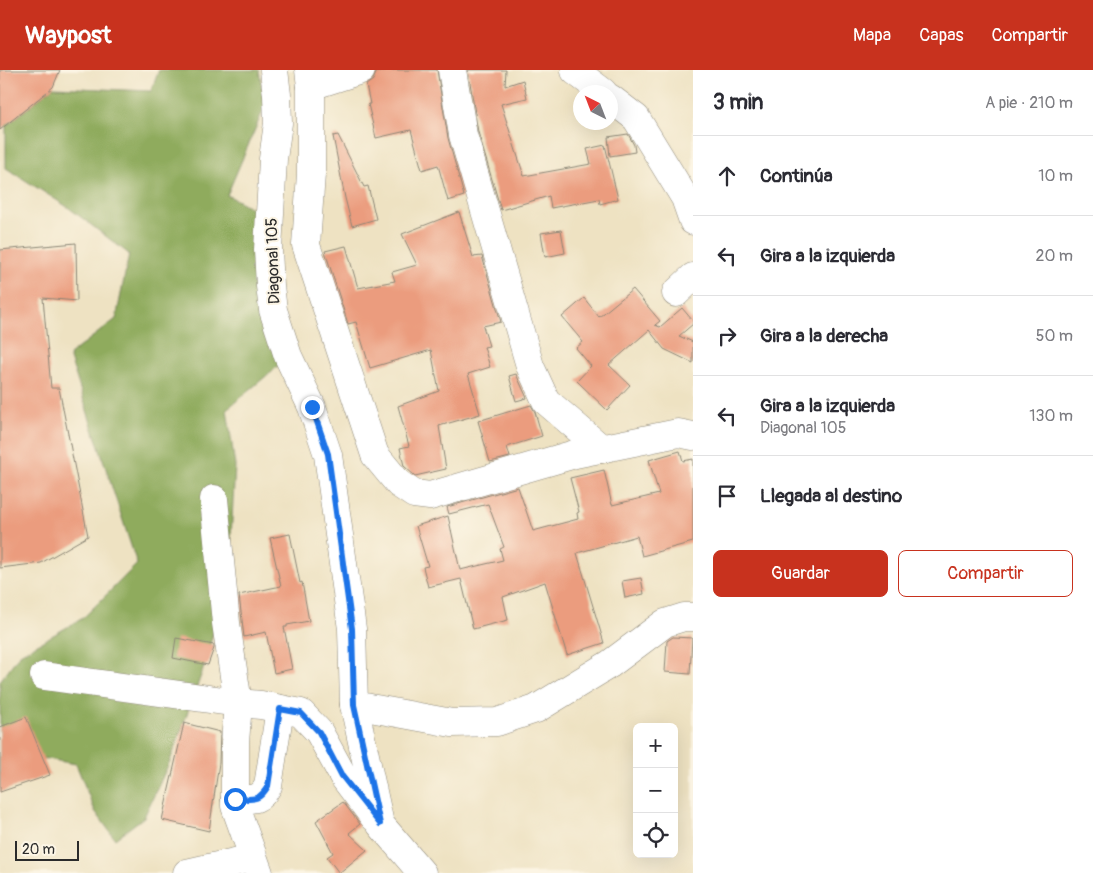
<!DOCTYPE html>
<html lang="es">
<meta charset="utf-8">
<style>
:root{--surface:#fff;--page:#f2f2f3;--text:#2b2b33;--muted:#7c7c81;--line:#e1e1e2;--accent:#c8321e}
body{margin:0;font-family:Pangolin,sans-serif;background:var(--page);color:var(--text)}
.controls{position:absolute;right:15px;bottom:15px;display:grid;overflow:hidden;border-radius:8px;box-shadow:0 5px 20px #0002}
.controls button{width:45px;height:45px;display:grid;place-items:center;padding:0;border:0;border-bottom:1px solid var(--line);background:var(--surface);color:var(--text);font:25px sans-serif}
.compass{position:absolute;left:573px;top:15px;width:45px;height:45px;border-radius:50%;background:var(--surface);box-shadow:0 5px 20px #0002;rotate:318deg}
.scale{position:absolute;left:15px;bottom:12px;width:64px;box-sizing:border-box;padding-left:5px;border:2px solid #2b2b2b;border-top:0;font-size:14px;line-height:18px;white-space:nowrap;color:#2b2b2b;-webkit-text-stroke:4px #fcf5e5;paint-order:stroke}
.stop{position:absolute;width:15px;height:15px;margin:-11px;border:4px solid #1a73e8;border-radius:50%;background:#fff}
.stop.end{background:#1a73e8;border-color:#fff;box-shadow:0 1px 5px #0008}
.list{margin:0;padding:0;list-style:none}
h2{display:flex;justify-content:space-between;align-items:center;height:65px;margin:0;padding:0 20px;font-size:21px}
h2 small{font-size:16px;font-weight:400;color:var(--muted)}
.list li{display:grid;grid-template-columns:32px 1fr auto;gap:15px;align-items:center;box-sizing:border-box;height:80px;padding:0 20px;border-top:1px solid var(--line)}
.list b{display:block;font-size:19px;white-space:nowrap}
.list p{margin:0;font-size:16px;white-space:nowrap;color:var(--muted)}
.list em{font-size:16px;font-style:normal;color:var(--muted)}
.actions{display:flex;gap:10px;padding:15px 20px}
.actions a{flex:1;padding:11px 0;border:1px solid var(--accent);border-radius:8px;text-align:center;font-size:18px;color:var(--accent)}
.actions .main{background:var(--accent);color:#fff}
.icon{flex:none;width:28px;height:28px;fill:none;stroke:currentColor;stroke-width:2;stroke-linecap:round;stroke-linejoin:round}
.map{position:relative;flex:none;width:693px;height:803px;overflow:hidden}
header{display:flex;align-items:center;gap:30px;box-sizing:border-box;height:70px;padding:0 25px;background:var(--accent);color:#fff}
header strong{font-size:24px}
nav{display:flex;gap:28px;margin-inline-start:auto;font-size:18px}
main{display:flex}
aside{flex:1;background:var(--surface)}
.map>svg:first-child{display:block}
.forest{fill:#8fab5d;stroke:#5d6b44}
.building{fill:#eb9c7e}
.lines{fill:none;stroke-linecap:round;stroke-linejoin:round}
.minor-casing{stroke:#8c8676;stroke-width:29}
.minor{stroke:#fff;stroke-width:28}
.route{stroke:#1a73e8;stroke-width:6}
.labels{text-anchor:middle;stroke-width:4;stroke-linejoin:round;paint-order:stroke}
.street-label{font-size:16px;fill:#2b2b2b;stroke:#fcf5e5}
</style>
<header>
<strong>Waypost</strong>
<nav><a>Mapa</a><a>Capas</a><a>Compartir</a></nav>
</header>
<main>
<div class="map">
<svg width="693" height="803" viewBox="0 0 693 803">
<rect width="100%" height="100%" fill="#fcf5e5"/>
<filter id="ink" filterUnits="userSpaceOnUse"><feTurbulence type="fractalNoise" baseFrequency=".02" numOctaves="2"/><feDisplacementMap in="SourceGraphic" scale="10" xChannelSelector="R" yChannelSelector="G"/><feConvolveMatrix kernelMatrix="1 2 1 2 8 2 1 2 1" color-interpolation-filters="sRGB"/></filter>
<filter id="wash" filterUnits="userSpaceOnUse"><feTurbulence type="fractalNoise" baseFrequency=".0096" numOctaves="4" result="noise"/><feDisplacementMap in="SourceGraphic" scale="20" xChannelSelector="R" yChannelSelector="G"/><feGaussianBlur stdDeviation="1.12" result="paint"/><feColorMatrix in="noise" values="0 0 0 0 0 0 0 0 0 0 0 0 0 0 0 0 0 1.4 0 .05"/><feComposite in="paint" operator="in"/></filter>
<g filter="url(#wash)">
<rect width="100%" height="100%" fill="#eee2c2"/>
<polygon class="forest" points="159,0 259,0 265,36 227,125 265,145 284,291 227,339 235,396 229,503 204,597 170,691 144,747 115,769 95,741 76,694 24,685 0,703 0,611 20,584 83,548 137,494 69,285 116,249 129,184 69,138 6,98 6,56 53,17 151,21"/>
<g id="blocks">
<g class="building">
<polygon points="0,0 60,0 53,17 0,60"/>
<polygon points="387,0 437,0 448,68 464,126 448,131 438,95 422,100 411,60 376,68 368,34 370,34 366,15 373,10 376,3"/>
<polygon points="468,0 506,0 505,16 523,10 527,28 501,34 524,106 591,94 587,79 605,75 618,129 600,134 599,129 551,138 549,126 501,140 478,62"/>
<polygon points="628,64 634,75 635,82 610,86 608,67"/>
<polygon points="338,65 364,117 368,116 376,149 352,156 345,128 333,66"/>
<polygon points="459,142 473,187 482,186 501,252 483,256 489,276 484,277 490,297 468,304 480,344 439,356 446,399 415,406 404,396 400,378 409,376 398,336 439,321 431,280 370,298 356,252 348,254 325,181 346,176 358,218 395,211 392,202 417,195 402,164"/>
<polygon points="561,160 565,183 545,187 541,163"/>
<polygon points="76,173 77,231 43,228 51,318 59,318 88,466 41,493 0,498 0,180"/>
<polygon points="633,219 660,251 655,255 660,257 682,238 693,251 693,254 679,266 693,272 693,293 664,279 649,260 609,295 630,315 607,340 577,311 591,296 576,278 583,272 562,247 584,228 599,247"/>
<polygon points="516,304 527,328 516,331 509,306"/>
<polygon points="531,335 535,342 542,366 507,377 510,387 490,392 478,351"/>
<polygon points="680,381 683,391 693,389 693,472 642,486 637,466 577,483 604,573 567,585 545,512 503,527 508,550 473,559 461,509 428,517 423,497 428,496 416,456 448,446 460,500 503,490 500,479 504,477 488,434 449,444 447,437 518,417 533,461 578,449 577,443 579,442 570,408 604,400 612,435 659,424 649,390"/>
<polygon points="290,464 300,513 302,512 309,551 287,555 287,557 284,557 292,599 274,603 266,562 244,567 239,525 281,516 270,468"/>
<polygon points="641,508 644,524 625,528 622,511"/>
<polygon points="673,567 692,568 690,604 665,602 667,571"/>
<polygon points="176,568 214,575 214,578 208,595 173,588"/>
<polygon points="26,647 50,705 0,722 0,657"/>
<polygon points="184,653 220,662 219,693 209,761 162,750"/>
<polygon points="343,732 360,754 349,763 367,780 339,803 327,787 333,783 316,751"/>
</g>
</g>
</g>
<g filter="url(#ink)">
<use href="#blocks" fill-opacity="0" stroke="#8c8676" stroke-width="1"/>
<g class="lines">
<defs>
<g id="minor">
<polyline points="274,0 277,25 278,53 273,89 268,180 270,216 273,240 288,286 312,337 328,385 352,559 354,635 380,754 422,803"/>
<polyline points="309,0 311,16 311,104 306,175 375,385 399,414 414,424 430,426 575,384 678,363 693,366"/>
<polyline points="452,0 463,65 530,296 546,331 602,379"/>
<polyline points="575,1 603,22"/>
<polyline points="311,16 361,0"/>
<polyline points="610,28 636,48 685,128 693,151"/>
<polyline points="676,223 693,207"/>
<polyline points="44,606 238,633 226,553 214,429"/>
<polyline points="354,635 452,653 497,652 536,639 610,594 665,553 684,547 693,547"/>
<path d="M235,729C252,729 259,732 268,716L280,639"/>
<polyline points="187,803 253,788"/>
<polyline points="259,803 235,736 235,673 238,633 261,635 301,643 319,662 343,706 374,747"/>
</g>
</defs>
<use href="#minor" class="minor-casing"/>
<use href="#minor" class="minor"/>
</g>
</g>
<g class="lines" filter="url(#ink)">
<path class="route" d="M235,729C252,729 259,732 268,716L280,639L301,643L319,662L342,706L380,754L354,635L352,559L328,384L312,337"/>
</g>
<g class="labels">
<g class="street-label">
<text transform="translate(272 191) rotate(-92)" y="6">Diagonal 105</text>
</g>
</g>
</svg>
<div class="controls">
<button>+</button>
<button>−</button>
<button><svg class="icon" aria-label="locate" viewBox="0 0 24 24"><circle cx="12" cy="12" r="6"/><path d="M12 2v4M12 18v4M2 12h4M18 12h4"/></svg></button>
</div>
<svg class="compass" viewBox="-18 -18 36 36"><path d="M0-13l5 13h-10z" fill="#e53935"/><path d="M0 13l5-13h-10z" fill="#7c7c81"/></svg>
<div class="scale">20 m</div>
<div class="stop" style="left:235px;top:729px"></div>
<div class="stop end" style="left:312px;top:337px"></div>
</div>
<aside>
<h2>3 min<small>A pie · 210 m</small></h2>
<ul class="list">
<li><svg class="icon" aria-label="ahead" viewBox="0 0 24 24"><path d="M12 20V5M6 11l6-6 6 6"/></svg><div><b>Continúa</b></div><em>10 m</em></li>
<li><svg class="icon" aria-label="left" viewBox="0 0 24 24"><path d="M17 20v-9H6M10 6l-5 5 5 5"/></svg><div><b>Gira a la izquierda</b></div><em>20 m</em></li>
<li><svg class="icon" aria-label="right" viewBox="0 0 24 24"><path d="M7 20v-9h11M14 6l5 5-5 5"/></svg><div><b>Gira a la derecha</b></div><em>50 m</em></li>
<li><svg class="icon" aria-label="left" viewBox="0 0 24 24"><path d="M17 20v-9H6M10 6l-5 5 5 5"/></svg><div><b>Gira a la izquierda</b><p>Diagonal 105</p></div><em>130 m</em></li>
<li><svg class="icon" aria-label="arrive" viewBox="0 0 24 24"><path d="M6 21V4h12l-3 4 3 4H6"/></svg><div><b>Llegada al destino</b></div></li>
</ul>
<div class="actions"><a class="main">Guardar</a><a>Compartir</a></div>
</aside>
</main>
